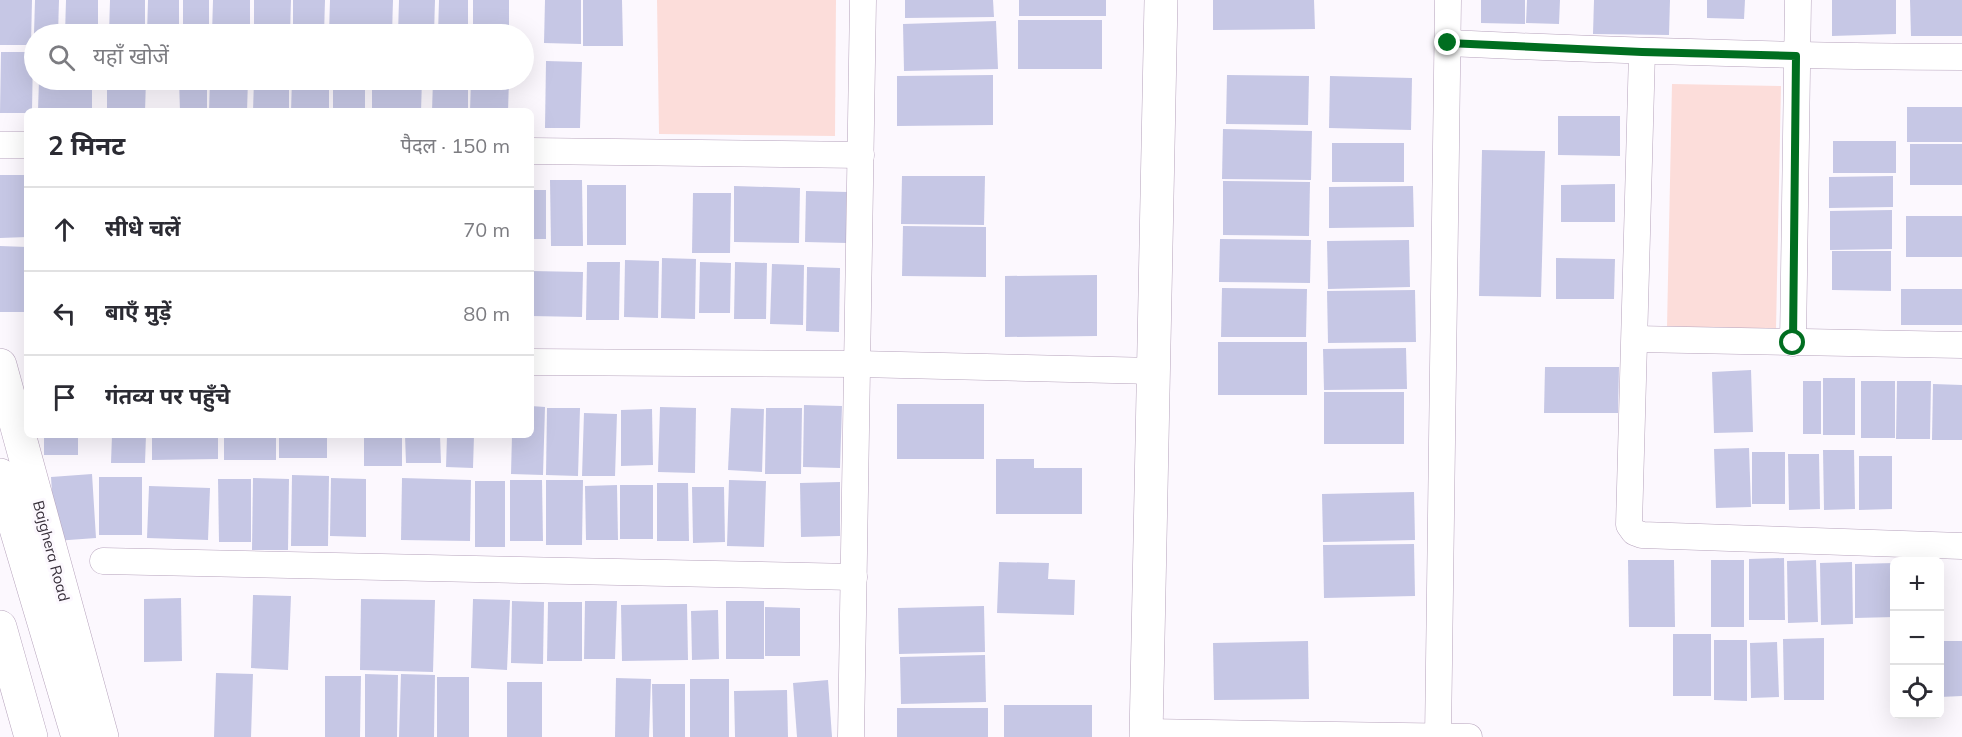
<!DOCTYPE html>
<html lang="hi">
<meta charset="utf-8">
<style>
:root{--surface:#fff;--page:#f7f7f7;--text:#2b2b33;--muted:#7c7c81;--line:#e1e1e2}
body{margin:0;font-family:Mulish,"Noto Sans Devanagari",sans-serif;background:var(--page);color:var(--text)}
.controls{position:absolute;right:18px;bottom:18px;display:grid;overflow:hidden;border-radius:9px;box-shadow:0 6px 24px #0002}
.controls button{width:54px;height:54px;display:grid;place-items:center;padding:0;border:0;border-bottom:2px solid var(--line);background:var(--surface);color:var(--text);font:30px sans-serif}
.stop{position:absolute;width:18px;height:18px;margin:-14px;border:4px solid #006e20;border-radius:50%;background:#fff}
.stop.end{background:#006e20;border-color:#fff;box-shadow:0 2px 6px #0008}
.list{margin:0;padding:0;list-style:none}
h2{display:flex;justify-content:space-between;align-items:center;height:78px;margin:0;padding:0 24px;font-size:26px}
h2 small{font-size:20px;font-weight:400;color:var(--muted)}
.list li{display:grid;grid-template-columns:39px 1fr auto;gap:18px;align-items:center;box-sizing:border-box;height:84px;padding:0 24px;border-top:2px solid var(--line)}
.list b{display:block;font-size:22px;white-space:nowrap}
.list em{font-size:20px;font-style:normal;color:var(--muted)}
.icon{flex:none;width:33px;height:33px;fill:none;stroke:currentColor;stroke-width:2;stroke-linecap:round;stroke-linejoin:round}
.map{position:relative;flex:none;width:1962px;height:737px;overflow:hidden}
.search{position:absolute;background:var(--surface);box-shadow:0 6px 24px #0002;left:24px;top:24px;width:510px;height:66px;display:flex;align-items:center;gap:15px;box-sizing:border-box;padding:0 21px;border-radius:33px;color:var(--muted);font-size:22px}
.panel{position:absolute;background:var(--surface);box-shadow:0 6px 24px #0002;left:24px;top:108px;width:510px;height:330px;border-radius:9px}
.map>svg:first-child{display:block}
.green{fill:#fcddda}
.building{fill:#c6c7e5}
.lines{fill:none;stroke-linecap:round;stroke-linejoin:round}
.minor-casing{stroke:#b6a3bc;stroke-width:27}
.tertiary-casing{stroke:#b6a3bc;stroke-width:34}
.secondary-casing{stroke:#b6a3bc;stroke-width:34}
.minor{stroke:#fff;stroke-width:26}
.tertiary{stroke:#fff;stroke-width:33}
.secondary{stroke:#fff;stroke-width:33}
.route{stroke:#006e20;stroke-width:8}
.labels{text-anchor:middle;stroke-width:6;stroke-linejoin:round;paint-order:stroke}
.street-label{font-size:15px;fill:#372f3a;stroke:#fcf8fe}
</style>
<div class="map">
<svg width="1962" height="737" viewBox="0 0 1962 737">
<rect width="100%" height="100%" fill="#fcf8fe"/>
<g class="green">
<polygon points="657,0 836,0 835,136 659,134"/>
<polygon points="1672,84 1781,86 1776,329 1667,327"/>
</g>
<g class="building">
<polygon points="0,0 32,0 31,45 0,45"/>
<polygon points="35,0 59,0 58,34 34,34"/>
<polygon points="66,0 98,0 98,34 65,34"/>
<polygon points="110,0 145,0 145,34 109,34"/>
<polygon points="148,0 179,0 179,34 147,34"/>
<rect x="183" y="0" width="26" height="34"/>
<polygon points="213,0 250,0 250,34 212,34"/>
<polygon points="254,0 291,0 290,34 254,34"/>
<polygon points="293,0 325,0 324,34 293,34"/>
<polygon points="330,0 393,0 392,34 329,34"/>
<polygon points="399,0 435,0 434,34 398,34"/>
<polygon points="439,0 468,0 468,34 438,34"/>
<rect x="473" y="0" width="36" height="34"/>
<polygon points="545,0 581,0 581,44 544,43"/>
<polygon points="583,0 622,0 623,46 583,46"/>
<polygon points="905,0 993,0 994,17 905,18"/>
<rect x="1019" y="0" width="87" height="16"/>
<polygon points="1213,0 1314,0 1315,29 1213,30"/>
<polygon points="1481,0 1525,0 1525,24 1481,23"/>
<polygon points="1527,0 1560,0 1559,24 1526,23"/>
<polygon points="1594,0 1670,0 1669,35 1593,34"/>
<polygon points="1707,0 1745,0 1744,19 1707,18"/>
<polygon points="1832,0 1896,0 1896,34 1832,36"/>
<polygon points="1910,0 1962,0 1962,36 1911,36"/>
<rect x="1018" y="20" width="84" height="49"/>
<polygon points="996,21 998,69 904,71 903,24"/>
<polygon points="1,52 33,52 32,111 27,111 27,113 0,113"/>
<polygon points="546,61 582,62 580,128 545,128"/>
<polygon points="993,75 993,125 897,126 897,76"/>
<polygon points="1227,75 1309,76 1308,125 1226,124"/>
<polygon points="1330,76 1412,78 1411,130 1329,128"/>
<polygon points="39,80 92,80 92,111 38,110"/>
<polygon points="107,80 146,80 145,111 107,111"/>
<polygon points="179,80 207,80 207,111 180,111"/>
<polygon points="210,80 248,80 247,111 209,111"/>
<polygon points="254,80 289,80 289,111 253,111"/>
<polygon points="292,80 329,80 329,111 291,111"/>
<rect x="333" y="80" width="32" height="31"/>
<polygon points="372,80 422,80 421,111 372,111"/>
<polygon points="433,80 468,80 468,111 432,111"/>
<polygon points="471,80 509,80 508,111 470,111"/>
<rect x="1907" y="107" width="55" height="35"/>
<polygon points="1558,116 1620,116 1620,156 1558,155"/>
<polygon points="1223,129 1312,131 1311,180 1222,179"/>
<rect x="1833" y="141" width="63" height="32"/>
<rect x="1332" y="143" width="72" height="39"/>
<rect x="1910" y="144" width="52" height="41"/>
<polygon points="1482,150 1545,151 1541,297 1479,296"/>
<polygon points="0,175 27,175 27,237 0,238"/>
<polygon points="902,176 985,176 984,225 901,224"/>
<polygon points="1893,176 1893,207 1829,208 1829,177"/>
<polygon points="550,180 582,180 583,246 551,246"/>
<polygon points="1223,181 1310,182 1309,236 1223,235"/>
<polygon points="1615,184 1615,222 1561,222 1561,185"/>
<rect x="587" y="185" width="39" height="60"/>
<polygon points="734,186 800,188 799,243 734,242"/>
<polygon points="1413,186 1414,227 1329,228 1329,187"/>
<rect x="531" y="190" width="15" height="49"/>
<polygon points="806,191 848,192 847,243 805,242"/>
<polygon points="693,193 731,193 730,253 692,253"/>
<polygon points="1892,210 1892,249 1830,250 1830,211"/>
<rect x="1906" y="216" width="56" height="41"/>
<polygon points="903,226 986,227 986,277 902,276"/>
<polygon points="1220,239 1311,240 1310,283 1219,282"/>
<polygon points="1409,240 1410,287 1328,289 1327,241"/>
<polygon points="0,246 27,247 27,312 0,312"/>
<polygon points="1832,251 1891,251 1891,291 1832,290"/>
<polygon points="662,258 696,259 695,319 661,318"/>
<polygon points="1556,258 1615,259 1614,299 1556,299"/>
<polygon points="625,260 659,261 658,318 624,317"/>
<polygon points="587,262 620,262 619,320 586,320"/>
<polygon points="700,262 731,263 730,313 699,313"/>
<polygon points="735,262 767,263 766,319 734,319"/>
<polygon points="772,264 804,265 803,325 770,324"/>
<polygon points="807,267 840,268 839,332 806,331"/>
<polygon points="531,271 583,272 582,317 531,316"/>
<polygon points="1097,275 1097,336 1005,337 1005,276"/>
<polygon points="1222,288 1307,289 1306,337 1221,337"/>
<rect x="1901" y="289" width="61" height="36"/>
<polygon points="1415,290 1416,342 1328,343 1327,291"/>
<rect x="1218" y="342" width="89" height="53"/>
<polygon points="1406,348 1407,389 1324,390 1323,349"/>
<polygon points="1545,367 1619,367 1618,413 1544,413"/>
<polygon points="1751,370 1753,432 1714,433 1712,372"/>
<rect x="1823" y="378" width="32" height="57"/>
<rect x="1803" y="381" width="18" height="53"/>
<rect x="1861" y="381" width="34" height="57"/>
<polygon points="1897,381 1931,381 1930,439 1896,439"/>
<polygon points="1933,384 1962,385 1962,440 1932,440"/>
<rect x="1324" y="392" width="80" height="52"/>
<rect x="897" y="404" width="87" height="55"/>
<polygon points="804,405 842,406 840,468 803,467"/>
<polygon points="531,406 545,407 543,475 511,474 512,435 531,435"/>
<polygon points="660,407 696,408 695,473 658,472"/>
<polygon points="547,408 580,408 578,476 546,475"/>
<polygon points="731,408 764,409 762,472 728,470"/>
<polygon points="766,408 802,408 801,474 765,474"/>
<polygon points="652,409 653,465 621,466 621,410"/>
<polygon points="584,413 617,414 615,476 582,476"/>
<rect x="44" y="435" width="34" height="20"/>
<polygon points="112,435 146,435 145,463 111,463"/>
<polygon points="152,435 218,435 218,459 152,460"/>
<rect x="224" y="435" width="52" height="25"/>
<rect x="279" y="435" width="48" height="23"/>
<rect x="364" y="435" width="38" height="31"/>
<polygon points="405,435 440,435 441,463 406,463"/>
<polygon points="447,435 474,435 473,468 446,467"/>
<polygon points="1749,448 1751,507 1716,508 1714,449"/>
<polygon points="1823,450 1854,450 1855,509 1824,510"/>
<rect x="1752" y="452" width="33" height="52"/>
<polygon points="1788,454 1819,454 1820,509 1789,510"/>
<polygon points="1859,456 1892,456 1892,509 1859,510"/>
<polygon points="996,459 1034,459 1034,468 1082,468 1082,514 996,514"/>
<polygon points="92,474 96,538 55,541 51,477"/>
<polygon points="292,475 329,476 328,546 291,546"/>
<rect x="99" y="477" width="43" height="58"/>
<polygon points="253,478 289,479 288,550 252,550"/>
<polygon points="331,478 366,479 366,537 330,536"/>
<polygon points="402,478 471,480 470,541 401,540"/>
<polygon points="218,479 251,479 251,542 219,542"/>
<polygon points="510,480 542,480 543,541 510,541"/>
<polygon points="546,480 583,480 582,545 546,545"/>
<polygon points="729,480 766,481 764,547 727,546"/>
<rect x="475" y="481" width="30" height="66"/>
<polygon points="840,482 840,536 801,537 800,483"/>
<polygon points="657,483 688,483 689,541 657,541"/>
<polygon points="617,485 618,540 586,540 585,486"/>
<rect x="620" y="485" width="33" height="54"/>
<polygon points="149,486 210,488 208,540 147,538"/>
<polygon points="692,487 724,487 725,542 693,543"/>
<polygon points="1414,492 1415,540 1323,542 1322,494"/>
<polygon points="1414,544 1415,596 1324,598 1323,545"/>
<polygon points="1784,558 1785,620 1749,620 1749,559"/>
<polygon points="1628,560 1674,560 1675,627 1629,627"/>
<rect x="1711" y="560" width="33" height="67"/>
<polygon points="1816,560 1818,622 1788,623 1787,561"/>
<polygon points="999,562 1049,563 1048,579 1075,580 1074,615 997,613"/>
<polygon points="1852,562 1853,624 1821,625 1820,563"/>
<polygon points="1894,563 1894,617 1855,618 1855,564"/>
<polygon points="253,595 291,596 288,670 251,668"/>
<polygon points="181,598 182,661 144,662 144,599"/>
<polygon points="361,599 435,600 433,672 360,670"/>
<polygon points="473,599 510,600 507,670 471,668"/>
<polygon points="512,601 544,602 543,664 511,663"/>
<polygon points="585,601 617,601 615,659 584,659"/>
<rect x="726" y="601" width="38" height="58"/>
<polygon points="548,602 582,602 582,661 547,661"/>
<polygon points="687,604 688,660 622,661 621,605"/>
<polygon points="984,606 985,652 899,654 898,608"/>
<polygon points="765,607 800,608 800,656 765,656"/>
<polygon points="718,610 719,659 692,660 691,611"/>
<rect x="1673" y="634" width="38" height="62"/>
<rect x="1891" y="637" width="3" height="65"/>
<polygon points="1824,638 1824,700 1784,700 1783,639"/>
<polygon points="1714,640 1747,640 1747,701 1714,700"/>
<polygon points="1308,641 1309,699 1214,700 1213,643"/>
<polygon points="1940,641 1962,641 1962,696 1940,697"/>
<polygon points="1777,642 1779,697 1751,698 1750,643"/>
<polygon points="985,655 986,702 901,704 900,657"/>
<polygon points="216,673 253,674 251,737 214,737"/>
<polygon points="365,674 398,675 397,737 365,737"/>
<polygon points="401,674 435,675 434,737 399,737"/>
<polygon points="325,676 361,676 360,737 325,737"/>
<rect x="437" y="677" width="32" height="60"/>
<polygon points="616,678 651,679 649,737 615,737"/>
<rect x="690" y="679" width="39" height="58"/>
<polygon points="828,680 832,737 797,737 793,683"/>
<rect x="507" y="682" width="35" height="55"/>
<polygon points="652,684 685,684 685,737 653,737"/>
<polygon points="787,690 788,737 735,737 734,691"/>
<rect x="1004" y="705" width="88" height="32"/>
<rect x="897" y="708" width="91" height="29"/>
</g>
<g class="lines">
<defs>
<g id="minor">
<path d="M1448,43C1619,51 1790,56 1962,57"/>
<polyline points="1642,52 1629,525 1634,532 1642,535 1962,546"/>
<polyline points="0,145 27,145"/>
<polyline points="531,151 861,155"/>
<polyline points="1635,339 1962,345"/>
<polyline points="1793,343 1798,0"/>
<polyline points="531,362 858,364 1155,371"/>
<polyline points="103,561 854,577"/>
<polyline points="1146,732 1469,737"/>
<polyline points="851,737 863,0"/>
<polyline points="1438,737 1448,0"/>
</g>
<g id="tertiary">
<polyline points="0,365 102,737"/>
<polyline points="1146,737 1161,0"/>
</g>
<g id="secondary">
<polyline points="0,475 78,737"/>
<polyline points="0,627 31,737"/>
</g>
</defs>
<use href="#minor" class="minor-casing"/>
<use href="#tertiary" class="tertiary-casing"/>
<use href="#secondary" class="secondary-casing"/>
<use href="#minor" class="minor"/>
<use href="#tertiary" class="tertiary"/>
<use href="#secondary" class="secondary"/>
</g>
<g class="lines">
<polyline class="route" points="1448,43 1642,52 1796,56 1793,343"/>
</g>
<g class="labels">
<g class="street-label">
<text transform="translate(51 551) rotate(75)" y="5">Bajghera Road</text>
</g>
</g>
</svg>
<div class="controls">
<button>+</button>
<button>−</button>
<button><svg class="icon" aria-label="locate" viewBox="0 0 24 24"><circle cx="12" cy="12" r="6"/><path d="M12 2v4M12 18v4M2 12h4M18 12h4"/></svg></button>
</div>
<div class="stop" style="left:1793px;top:343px"></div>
<div class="stop end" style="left:1448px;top:43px"></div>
<div class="search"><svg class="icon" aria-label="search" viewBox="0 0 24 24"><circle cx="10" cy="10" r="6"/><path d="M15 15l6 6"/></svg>यहाँ खोजें</div>
<section class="panel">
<h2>2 मिनट<small>पैदल · 150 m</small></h2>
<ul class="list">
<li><svg class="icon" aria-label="ahead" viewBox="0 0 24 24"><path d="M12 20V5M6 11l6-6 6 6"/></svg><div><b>सीधे चलें</b></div><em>70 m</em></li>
<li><svg class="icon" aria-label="left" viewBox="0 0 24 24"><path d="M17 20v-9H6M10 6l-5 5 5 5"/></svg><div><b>बाएँ मुड़ें</b></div><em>80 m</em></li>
<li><svg class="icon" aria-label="arrive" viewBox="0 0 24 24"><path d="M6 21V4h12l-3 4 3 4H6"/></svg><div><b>गंतव्य पर पहुँचे</b></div></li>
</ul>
</section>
</div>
